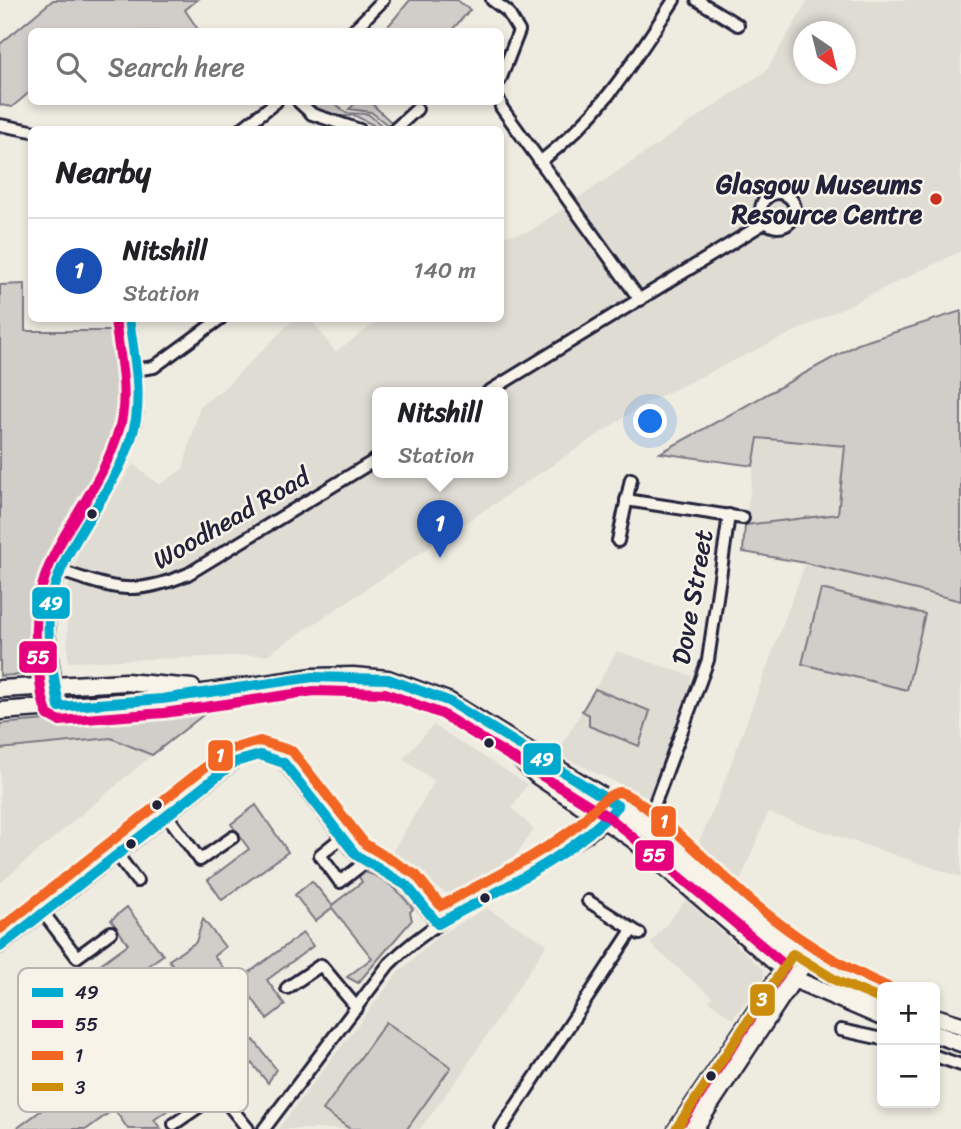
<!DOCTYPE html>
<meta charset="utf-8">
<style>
:root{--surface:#fff;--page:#f2f2f2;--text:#202124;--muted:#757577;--line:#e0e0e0;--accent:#c8321e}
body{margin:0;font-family:Sriracha,sans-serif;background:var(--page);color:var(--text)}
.controls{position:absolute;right:21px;bottom:21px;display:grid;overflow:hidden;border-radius:10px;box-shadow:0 4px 10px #0003}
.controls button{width:63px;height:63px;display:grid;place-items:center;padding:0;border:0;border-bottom:2px solid var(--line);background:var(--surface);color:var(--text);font:35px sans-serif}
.compass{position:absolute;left:793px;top:21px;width:63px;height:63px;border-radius:50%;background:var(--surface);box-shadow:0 4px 10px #0003;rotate:145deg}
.you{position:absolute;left:651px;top:422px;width:24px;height:24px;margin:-18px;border:5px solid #fff;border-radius:50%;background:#1a73e8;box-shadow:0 0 0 10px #1a73e833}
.badge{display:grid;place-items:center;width:46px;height:46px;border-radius:50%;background:var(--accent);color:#fff;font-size:23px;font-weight:700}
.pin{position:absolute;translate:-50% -58px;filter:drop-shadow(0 2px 4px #0008)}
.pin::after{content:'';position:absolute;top:37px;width:24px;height:21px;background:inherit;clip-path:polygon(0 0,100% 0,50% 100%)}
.popup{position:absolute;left:372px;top:387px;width:136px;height:91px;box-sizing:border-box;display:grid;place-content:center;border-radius:10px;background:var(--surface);filter:drop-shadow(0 2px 5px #0005);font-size:23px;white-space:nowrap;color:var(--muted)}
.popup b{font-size:26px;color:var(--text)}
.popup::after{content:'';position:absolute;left:50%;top:100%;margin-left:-14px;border:14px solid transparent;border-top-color:var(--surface)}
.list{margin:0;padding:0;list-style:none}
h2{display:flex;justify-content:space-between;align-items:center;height:91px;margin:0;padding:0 28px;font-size:30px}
h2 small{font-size:23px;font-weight:400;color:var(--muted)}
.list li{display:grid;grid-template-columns:46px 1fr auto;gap:21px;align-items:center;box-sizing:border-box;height:105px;padding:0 28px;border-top:2px solid var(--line)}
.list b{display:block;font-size:26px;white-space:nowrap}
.list p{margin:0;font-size:23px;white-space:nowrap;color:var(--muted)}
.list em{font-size:23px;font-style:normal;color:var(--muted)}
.icon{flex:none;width:38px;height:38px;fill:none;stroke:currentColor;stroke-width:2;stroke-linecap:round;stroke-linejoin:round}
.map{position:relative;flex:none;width:961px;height:1129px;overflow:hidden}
.search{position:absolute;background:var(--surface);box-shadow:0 4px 10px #0003;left:28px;top:28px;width:476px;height:77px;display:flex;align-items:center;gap:18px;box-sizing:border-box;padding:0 24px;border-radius:10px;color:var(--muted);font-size:26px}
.panel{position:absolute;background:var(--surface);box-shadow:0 4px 10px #0003;left:28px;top:126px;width:476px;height:196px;border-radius:10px}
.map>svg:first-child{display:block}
.built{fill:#dfdcd4;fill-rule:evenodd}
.green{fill:#d1cdc9;stroke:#7a7882;stroke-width:2}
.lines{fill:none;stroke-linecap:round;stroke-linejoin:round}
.street-casing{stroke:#22223b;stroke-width:16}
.secondary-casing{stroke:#22223b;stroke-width:19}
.primary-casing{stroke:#22223b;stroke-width:21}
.street{stroke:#f7f3e8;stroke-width:10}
.secondary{stroke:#f7f3e8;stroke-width:14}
.primary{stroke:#f7f3e8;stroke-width:16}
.bus-1-casing{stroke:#f7f3e8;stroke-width:16}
.bus-2-casing{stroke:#f7f3e8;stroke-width:16}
.bus-3-casing{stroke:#f7f3e8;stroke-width:16}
.bus-4-casing{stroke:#f7f3e8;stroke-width:16}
.bus-1{stroke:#00a9ce;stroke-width:10}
.bus-2{stroke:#e5007d;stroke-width:10}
.bus-3{stroke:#f26522;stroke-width:10}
.bus-4{stroke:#cc8c0c;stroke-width:10}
.poi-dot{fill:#c8321e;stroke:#f7f3e8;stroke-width:2.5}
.bus-dot{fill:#22223b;stroke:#f7f3e8;stroke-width:2.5}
.labels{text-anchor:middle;stroke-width:5;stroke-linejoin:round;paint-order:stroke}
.poi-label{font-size:26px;font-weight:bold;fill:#22223b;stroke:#f7f3e8;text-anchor:end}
.street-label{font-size:26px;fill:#22223b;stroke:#f7f3e8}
.key{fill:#f7f3e8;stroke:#b7b4b4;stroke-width:2}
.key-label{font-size:19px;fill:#22223b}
.line-badge{stroke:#f7f3e8;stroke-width:2.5}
.badge-label{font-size:19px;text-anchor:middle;font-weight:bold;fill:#fff}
</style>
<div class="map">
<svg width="961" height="1129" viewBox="0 0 961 1129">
<rect width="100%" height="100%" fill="#eeebe1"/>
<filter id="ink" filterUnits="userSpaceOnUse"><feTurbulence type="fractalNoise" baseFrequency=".0143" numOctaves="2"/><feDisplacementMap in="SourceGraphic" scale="14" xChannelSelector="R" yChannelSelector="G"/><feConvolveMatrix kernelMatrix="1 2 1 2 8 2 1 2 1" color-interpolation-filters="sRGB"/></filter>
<g filter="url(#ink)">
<g class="built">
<path d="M808,0H961V251L644,404L267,655L68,662L67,591L82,544L133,464L159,485L183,469L200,406L223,389L294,319H311L335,352L381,319L500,318L501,237L530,231L767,70ZM804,32H846V74H804ZM377,392H503V472H377Z"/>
<polygon points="758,438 846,446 838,514 745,525"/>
<polygon points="806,562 961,601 961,877 768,813 735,893 693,856 719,796"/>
<polygon points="617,651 692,676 651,799 557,754"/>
<polygon points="433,725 527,784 512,808 534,830 500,876 462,902 388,859 435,781 403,759"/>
<polygon points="111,738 152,755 0,883 0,749"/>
<polygon points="686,900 764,970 764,979 732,1019 709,1001 712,997 650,944"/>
<polygon points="486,908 547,944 462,1073 420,1129 278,1129 397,974 438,936"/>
</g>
<g class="green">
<polygon points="53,0 197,0 185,10 199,31 32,32 31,91 12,107 0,105 0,44"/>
<polygon points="410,0 457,0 470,10 451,31 384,31"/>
<path d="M306,102H334L346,113L368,114L386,129H374L373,125L354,115C338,119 319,113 306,102Z"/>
<polygon points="357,102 370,102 393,124 390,127 371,112 349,109"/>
<polygon points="25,284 25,331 119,331 128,412 115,459 57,553 38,622 42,663 33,674 0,676 0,285"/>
<polygon points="961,311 961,601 806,563 743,552 745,525 838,514 845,446 758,438 753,466 660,453 858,344"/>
<polygon points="821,589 925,614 907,690 802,664"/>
<polygon points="595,689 650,711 639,746 589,726 589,715 582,711"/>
<polygon points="216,705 152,755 111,738 0,749 0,724"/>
<polygon points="256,805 288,852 222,900 208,880 249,849 231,824"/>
<path d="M363,872C385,876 400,892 413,909L410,912L412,920L358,983L347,977L372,958L332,908L315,921L295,895L312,881L332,905L362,882L358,875Z"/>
<polygon points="127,907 163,955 101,999 84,976 128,944 111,920"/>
<polygon points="203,919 225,947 214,956 232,979 204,1000 224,1025 198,1043 179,1019 91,1083 110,1112 87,1129 16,1129 70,1089 53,1065 81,1043 82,1018 86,1014 109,1043 172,998 177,1001 190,990 169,960 196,942"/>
<polygon points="303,933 313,946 267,980 285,1005 267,1019 239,980"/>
<polygon points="386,1022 451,1067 407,1129 350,1129 323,1110"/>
<polygon points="254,1040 276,1069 268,1083 241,1050"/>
<polygon points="192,1053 211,1079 154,1120 161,1129 128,1129 114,1109"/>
</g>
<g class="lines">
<defs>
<g id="street">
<polyline points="492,0 507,11 519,31 500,80"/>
<polyline points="697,0 738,25"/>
<polyline points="352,32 383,0"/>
<polyline points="299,102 312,114 360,130"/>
<polyline points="500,102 501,107 640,300"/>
<polyline points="0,125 32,131"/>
<polyline points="240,130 276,102"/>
<polyline points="394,130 417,109"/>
<path d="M540,162C603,113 631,65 674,0"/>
<circle cx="778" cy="210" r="17"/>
<polyline points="134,370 154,367 221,318"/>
<polyline points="488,392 766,222"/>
<polyline points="626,500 743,518"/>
<polyline points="618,541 631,479"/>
<path d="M60,571C115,589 133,597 188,574L377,459"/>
<path d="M59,707C55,675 45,637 50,605C62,541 114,493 133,431C143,398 132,353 129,318"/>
<polyline points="166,814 200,860 233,837"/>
<polyline points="642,829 655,803 708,660 729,515"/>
<polyline points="341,838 320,855 340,882 367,861"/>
<polyline points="116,853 137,881"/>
<polyline points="588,901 640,934"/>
<polyline points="42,911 77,957 111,932"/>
<path d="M0,947L235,762C254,753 266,753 284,763L356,855L407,886L438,924"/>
<polyline points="287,988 321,965 357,1008"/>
<polyline points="841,1030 882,1039"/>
<polyline points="935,1056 961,1065"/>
<polyline points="174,1124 219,1093 248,1129"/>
<path d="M264,1129L389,964C432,921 489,894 541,864C569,847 599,833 618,806"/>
<polyline points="501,1129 632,930"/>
</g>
<g id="secondary">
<polyline points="676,1129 793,954"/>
<polyline points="695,1129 805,963"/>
</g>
<g id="primary">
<polyline points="0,689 126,682 192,688"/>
<path d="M0,711L162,699L313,677L353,676L388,679L448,701L618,806C712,874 768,956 882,1000"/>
<polyline points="503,743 538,776 633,839 796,980 882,1017"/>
<polyline points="935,1017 961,1025"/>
<polyline points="935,1034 961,1043"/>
</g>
</defs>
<use href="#street" class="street-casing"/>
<use href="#secondary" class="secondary-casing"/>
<use href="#primary" class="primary-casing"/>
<use href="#street" class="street"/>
<use href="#secondary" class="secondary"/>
<use href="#primary" class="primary"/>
<defs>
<g id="bus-1">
<path d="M129,318C133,351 141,386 136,419C124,488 61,537 50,607C45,640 54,674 59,707L162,699L313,677L388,679L448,701L618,806C569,859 500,889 438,924"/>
<polyline points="0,947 235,762 260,755 284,763 356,855 407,886 438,924"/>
</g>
<path id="bus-2" d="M115,319C119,354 129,392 120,426C94,518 22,553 38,663C40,679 41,701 48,715L59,721L164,713L314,691L385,693L442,714L610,818L786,966L683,1121"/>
<path id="bus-3" d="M0,929L227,750L260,741L292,751L365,844L416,875L441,906C487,880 537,857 578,825C590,815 605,793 620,792C652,804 719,873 748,898C791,936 836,964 888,987"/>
<polyline id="bus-4" points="676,1129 793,954 837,981 882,1000"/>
</defs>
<use href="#bus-1" class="bus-1-casing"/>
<use href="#bus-2" class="bus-2-casing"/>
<use href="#bus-3" class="bus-3-casing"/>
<use href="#bus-4" class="bus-4-casing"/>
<use href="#bus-1" class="bus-1"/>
<use href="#bus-2" class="bus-2"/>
<use href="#bus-3" class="bus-3"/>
<use href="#bus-4" class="bus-4"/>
</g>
</g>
<circle class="poi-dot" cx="936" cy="199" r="7"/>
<g class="bus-dot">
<circle cx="92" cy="514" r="6"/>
<circle cx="489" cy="743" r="6"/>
<circle cx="157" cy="805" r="6"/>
<circle cx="131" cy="844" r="6"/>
<circle cx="485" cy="898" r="6"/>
<circle cx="711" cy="1076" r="6"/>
</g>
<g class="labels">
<g class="poi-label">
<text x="922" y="193">Glasgow Museums<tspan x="922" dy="30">Resource Centre</tspan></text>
</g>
<g class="street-label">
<text transform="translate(231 518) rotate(-30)" y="9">Woodhead Road</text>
<text transform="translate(692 597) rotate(-80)" y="9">Dove Street</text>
</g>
</g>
<rect x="18" y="968" width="230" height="144" rx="10" class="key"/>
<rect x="32" y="988" width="31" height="9" fill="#00a9ce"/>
<rect x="32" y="1020" width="31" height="8" fill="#e5007d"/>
<rect x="32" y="1051" width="31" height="9" fill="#f26522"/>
<rect x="32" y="1083" width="31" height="8" fill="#cc8c0c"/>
<g class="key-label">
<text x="75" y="999">49</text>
<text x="75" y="1031">55</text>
<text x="75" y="1062">1</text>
<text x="75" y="1094">3</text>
</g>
<g class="line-badge">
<rect x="31" y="586" width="40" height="34" rx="7" fill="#00a9ce"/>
<rect x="18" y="640" width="40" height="34" rx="7" fill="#e5007d"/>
<rect x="207" y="739" width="27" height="33" rx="7" fill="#f26522"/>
<rect x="522" y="742" width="40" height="34" rx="7" fill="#00a9ce"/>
<rect x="650" y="805" width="27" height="33" rx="7" fill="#f26522"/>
<rect x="634" y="839" width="41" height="33" rx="7" fill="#e5007d"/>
<rect x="749" y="983" width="27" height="34" rx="7" fill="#cc8c0c"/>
</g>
<g class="badge-label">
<text x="51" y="610">49</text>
<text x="38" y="664">55</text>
<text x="220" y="762">1</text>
<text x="542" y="766">49</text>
<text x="664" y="828">1</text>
<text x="654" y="862">55</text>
<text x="762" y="1006">3</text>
</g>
</svg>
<div class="controls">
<button>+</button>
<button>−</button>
</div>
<svg class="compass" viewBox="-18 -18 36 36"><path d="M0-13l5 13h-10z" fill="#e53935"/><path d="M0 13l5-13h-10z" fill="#757577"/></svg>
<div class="you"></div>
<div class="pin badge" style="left:440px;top:558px;background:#1a4fb4">1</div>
<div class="popup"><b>Nitshill</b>Station</div>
<div class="search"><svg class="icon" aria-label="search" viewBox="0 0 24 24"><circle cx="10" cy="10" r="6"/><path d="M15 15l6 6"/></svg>Search here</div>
<section class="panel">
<h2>Nearby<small></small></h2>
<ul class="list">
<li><span class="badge" style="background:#1a4fb4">1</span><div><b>Nitshill</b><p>Station</p></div><em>140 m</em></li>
</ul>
</section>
</div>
